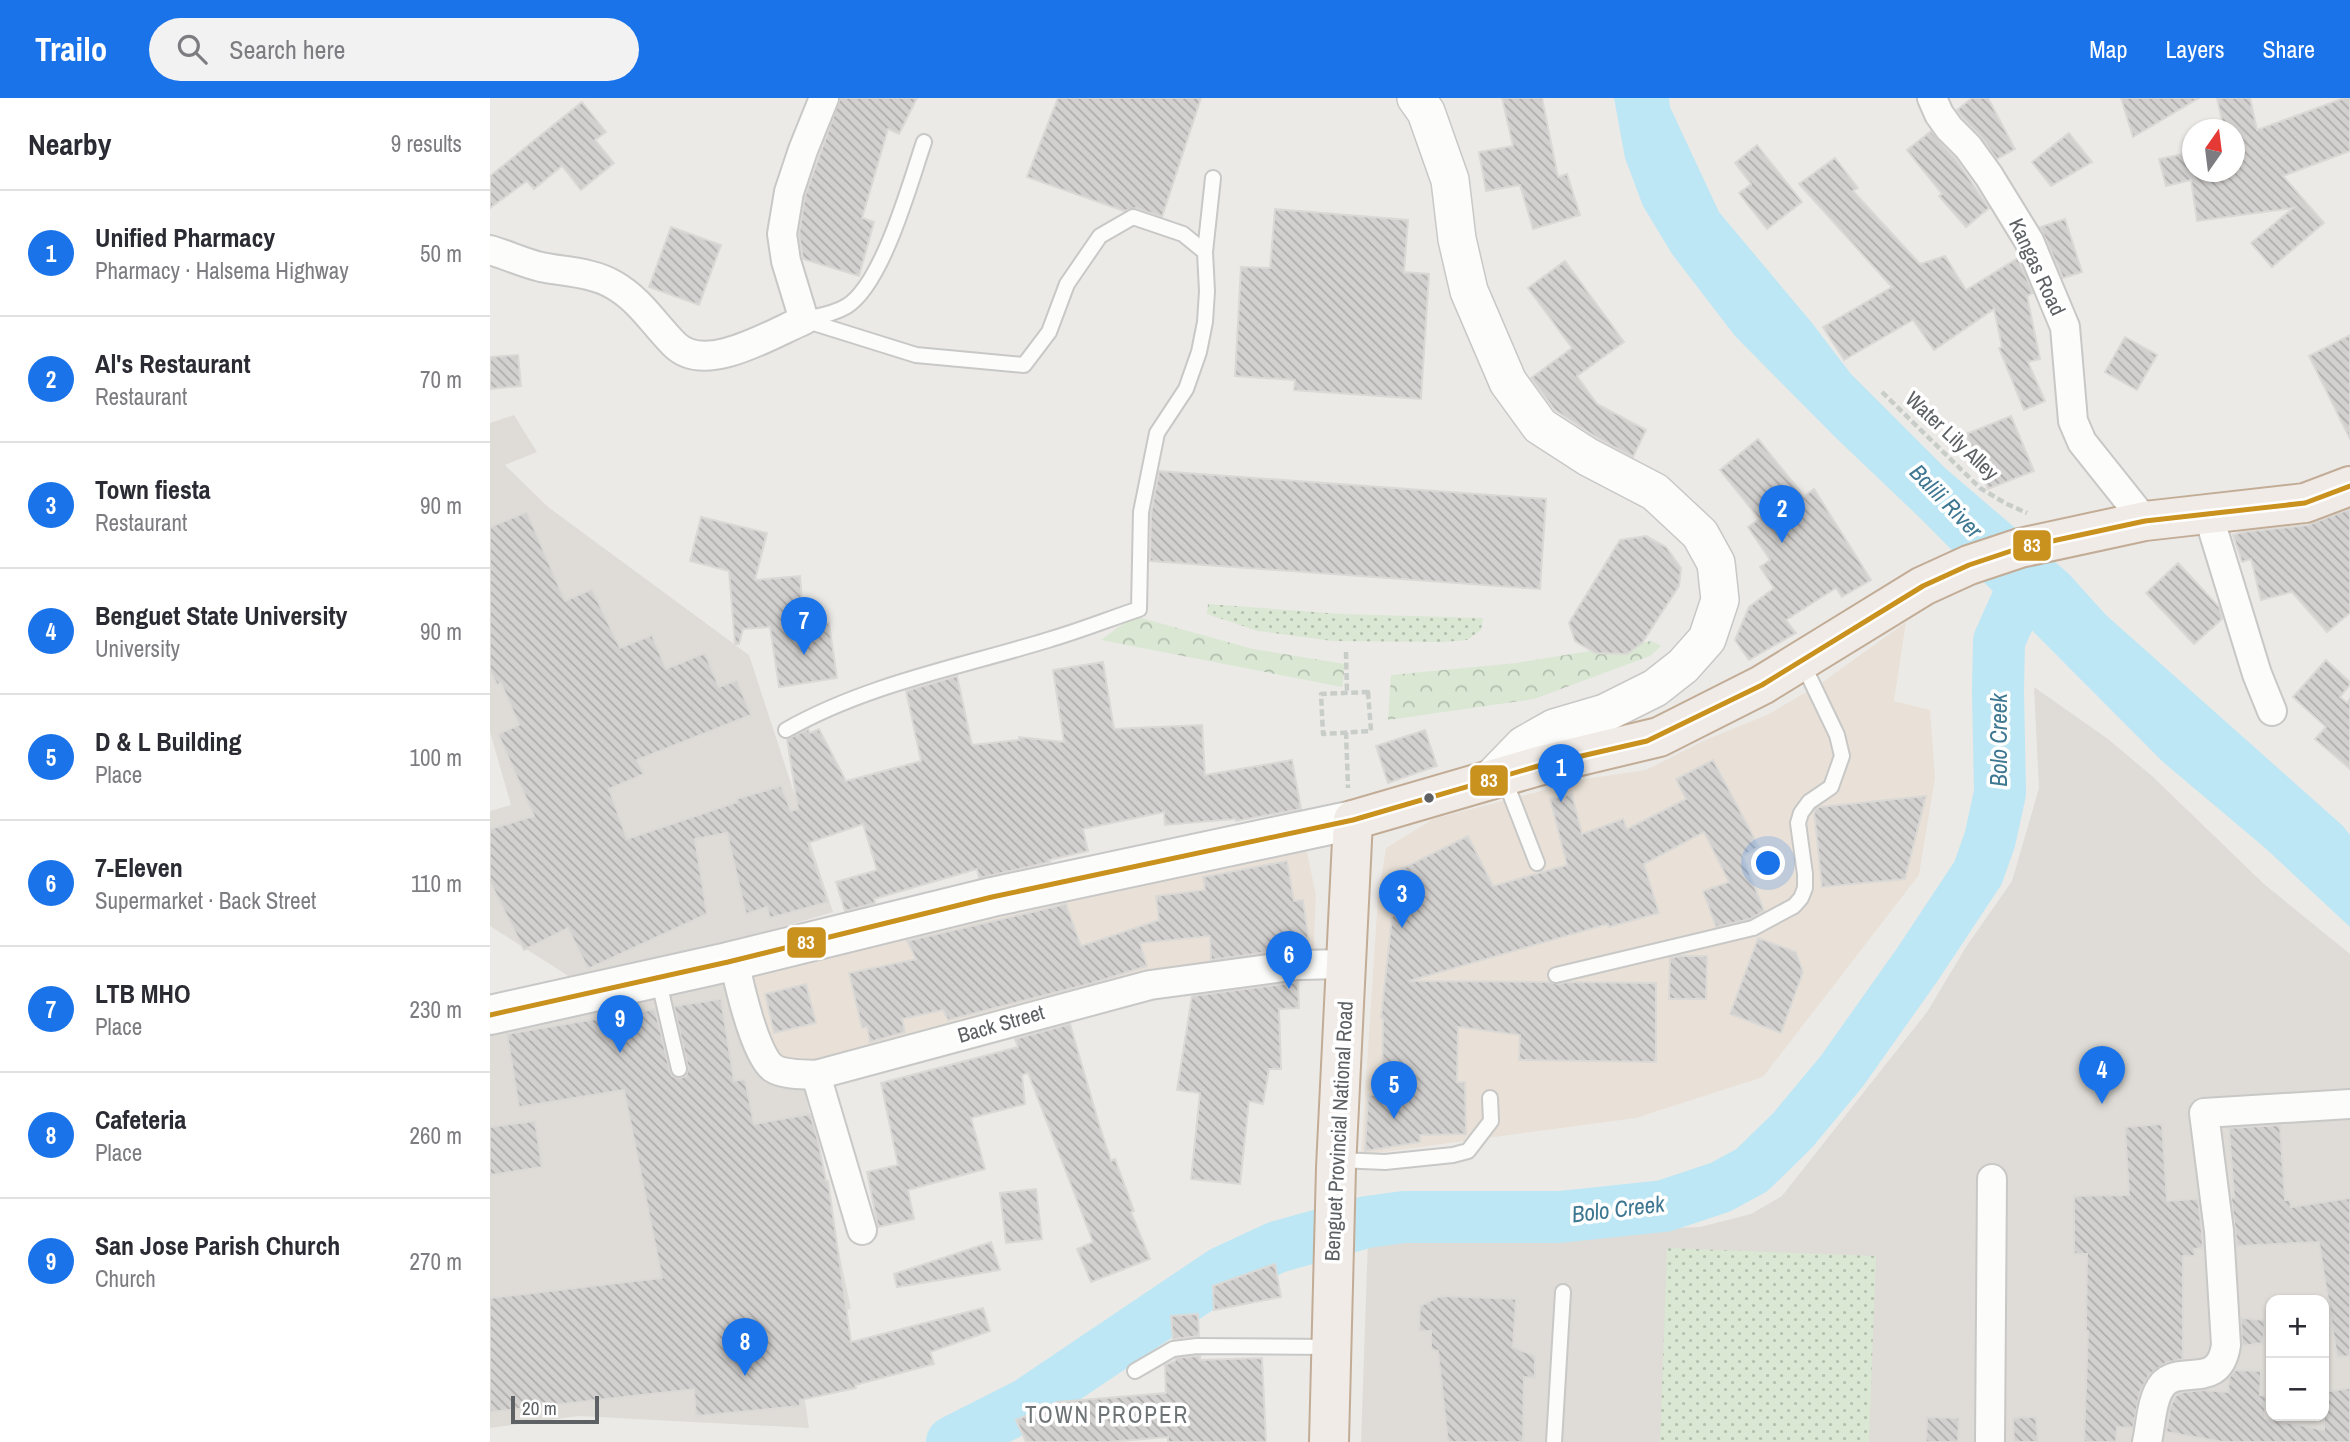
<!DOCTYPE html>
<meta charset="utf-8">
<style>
:root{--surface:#fff;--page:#f2f2f3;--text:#2b2b33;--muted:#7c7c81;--line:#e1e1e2;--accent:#1a73e8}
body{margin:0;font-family:"Archivo Narrow",sans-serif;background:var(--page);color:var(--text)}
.controls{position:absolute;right:21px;bottom:21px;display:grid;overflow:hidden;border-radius:14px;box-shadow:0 2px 5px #0004}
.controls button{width:63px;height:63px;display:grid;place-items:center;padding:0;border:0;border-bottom:2px solid var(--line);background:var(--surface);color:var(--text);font:35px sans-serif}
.compass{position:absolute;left:1692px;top:21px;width:63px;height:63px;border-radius:50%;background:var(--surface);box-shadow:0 2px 5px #0004;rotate:14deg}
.scale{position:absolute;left:21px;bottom:18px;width:88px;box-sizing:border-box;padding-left:7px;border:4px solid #5d6164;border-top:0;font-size:19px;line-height:24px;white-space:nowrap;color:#5d6164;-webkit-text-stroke:5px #fff;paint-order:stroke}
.you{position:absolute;left:1279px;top:766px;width:24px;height:24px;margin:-18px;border:5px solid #fff;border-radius:50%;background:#1a73e8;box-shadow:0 0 0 10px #1a73e833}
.badge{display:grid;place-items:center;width:46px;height:46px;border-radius:50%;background:var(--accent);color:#fff;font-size:23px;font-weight:700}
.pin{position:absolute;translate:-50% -58px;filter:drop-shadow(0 2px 4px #0008)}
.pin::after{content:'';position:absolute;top:37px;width:24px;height:21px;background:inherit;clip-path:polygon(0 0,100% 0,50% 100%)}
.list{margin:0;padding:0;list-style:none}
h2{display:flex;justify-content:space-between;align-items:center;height:91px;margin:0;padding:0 28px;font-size:30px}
h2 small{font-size:23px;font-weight:400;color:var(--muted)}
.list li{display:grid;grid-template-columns:46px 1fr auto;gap:21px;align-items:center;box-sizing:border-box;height:126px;padding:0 28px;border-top:2px solid var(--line)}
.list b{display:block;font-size:26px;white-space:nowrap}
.list p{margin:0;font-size:23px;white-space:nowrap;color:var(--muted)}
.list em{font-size:23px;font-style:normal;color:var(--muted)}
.icon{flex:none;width:38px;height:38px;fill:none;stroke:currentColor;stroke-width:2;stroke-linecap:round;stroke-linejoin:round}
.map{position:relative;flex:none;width:1860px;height:1344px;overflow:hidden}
header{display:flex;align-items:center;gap:42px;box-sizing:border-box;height:98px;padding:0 35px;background:var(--accent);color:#fff}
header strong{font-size:33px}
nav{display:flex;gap:38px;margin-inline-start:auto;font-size:24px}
.search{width:490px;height:63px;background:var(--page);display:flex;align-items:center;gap:18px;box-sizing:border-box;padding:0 24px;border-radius:38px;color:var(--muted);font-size:26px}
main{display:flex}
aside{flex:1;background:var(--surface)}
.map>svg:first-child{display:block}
.commercial{fill:#e9e1d7}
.education{fill:#dfdcd7;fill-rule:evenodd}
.grass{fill:url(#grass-dots)}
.forest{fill:url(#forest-crowns)}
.water{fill:#bde7f4}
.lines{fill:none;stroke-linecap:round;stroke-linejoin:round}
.river{stroke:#bde7f4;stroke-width:52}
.building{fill:url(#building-back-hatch);stroke:#dbd9d6;stroke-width:2}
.service-casing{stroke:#c8c8c7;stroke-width:18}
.minor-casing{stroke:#c8c8c7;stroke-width:32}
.tertiary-casing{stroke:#c8c8c7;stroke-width:40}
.secondary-casing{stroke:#c6c7c6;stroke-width:42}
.trunk-casing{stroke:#c2ac96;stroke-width:42}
.path{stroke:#c8cdc9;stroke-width:4.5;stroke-dasharray:7 3.5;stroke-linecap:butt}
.service{stroke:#fcfcfb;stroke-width:14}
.minor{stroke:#fcfcfb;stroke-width:28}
.tertiary{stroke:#fcfcfb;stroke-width:37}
.secondary{stroke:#fcfcfb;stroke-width:38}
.trunk{stroke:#f0ebe6;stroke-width:38}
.bus-1-casing{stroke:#fff;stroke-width:10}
.bus-1{stroke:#c9911e;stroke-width:5}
.bus-dot{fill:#5d6164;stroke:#fff;stroke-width:2.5}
.labels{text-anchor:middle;stroke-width:7;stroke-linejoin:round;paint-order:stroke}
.street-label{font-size:21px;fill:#5d6164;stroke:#fff}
.water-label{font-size:23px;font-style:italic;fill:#3e7791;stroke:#fff}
.neighbourhood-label{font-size:23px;letter-spacing:2px;fill:#6e7476;stroke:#fff}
.line-badge{stroke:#fff;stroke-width:2.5}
.badge-label{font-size:19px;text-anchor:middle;font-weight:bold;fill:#fff}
</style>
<header>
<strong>Trailo</strong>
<div class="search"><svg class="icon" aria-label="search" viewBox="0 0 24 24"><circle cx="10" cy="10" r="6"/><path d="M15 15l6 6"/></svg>Search here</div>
<nav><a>Map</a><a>Layers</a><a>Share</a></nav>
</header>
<main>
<aside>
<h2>Nearby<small>9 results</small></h2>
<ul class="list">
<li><span class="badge">1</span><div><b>Unified Pharmacy</b><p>Pharmacy · Halsema Highway</p></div><em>50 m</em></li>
<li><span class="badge">2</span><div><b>Al's Restaurant</b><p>Restaurant</p></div><em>70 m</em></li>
<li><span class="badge">3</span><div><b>Town fiesta</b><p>Restaurant</p></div><em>90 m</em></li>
<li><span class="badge">4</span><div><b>Benguet State University</b><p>University</p></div><em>90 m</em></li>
<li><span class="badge">5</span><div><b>D &amp; L Building</b><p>Place</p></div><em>100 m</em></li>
<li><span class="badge">6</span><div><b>7-Eleven</b><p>Supermarket · Back Street</p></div><em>110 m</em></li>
<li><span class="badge">7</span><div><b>LTB MHO</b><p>Place</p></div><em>230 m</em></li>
<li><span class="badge">8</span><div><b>Cafeteria</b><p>Place</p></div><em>260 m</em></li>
<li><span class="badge">9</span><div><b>San Jose Parish Church</b><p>Church</p></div><em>270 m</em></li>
</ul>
</aside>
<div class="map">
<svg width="1860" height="1344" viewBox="0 0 1860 1344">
<defs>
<pattern id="grass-dots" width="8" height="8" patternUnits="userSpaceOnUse" patternTransform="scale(1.75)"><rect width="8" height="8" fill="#d9e7d3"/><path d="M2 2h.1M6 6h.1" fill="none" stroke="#b3bfaf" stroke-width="1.8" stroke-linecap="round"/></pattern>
<pattern id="forest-crowns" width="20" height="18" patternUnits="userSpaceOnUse" patternTransform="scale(1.75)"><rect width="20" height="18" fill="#d9e7d3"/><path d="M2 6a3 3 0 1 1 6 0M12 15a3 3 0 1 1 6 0" fill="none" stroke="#b3bfaf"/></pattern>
<pattern id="building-back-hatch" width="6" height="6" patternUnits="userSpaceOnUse" patternTransform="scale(1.75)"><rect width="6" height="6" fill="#d3d1d0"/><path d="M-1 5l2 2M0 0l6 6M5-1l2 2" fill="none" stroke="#aeadac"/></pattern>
</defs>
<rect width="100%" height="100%" fill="#eceae7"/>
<g class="commercial">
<polygon points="1416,524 1404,603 1440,612 1445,680 1429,777 1273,979 1146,1020 871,1057 888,799 896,750 943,721 1101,680 1156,672 1215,642 1277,617 1330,586"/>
<polygon points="815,745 826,797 823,868 331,962 280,958 255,878 410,837"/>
</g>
<g class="education">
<polygon points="24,317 47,354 15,367 58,409 259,557 343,814 188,860 91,886 0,828 0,713 21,707 0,634 0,325"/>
<path d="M1544,589L1618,641L1662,678L1774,786L1860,856V1344H871L878,1142L1210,1129L1261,1116L1292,1098L1437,914L1476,849L1522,783L1549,690ZM1781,1202H1834V1318H1781Z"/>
<polygon points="233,881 264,972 313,983 361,1211 303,1221 319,1330 89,1318 0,1330 0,918"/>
</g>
<g class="grass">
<polygon points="718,506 852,516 993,520 991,532 977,542 953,544 843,543 768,533 717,516"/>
<polygon points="1177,1150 1386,1158 1379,1344 1170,1344"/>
</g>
<g class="forest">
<polygon points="644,518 763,551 855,566 852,589 611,542"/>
<polygon points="1161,543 1171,548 1160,558 1044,601 898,622 901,577 1026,565"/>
</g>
<polygon class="water" points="1124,0 1179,0 1180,9 1229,114 1322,225 1361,276 1455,370 1579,476 1616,517 1853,728 1860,737 1860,829 1774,749 1673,664 1430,420 1346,340 1245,238 1182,156 1153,108 1135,60"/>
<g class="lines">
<polyline class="river" points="462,1344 537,1306 733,1174 787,1149 877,1124 914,1119 1069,1119 1174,1108 1231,1089 1262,1072 1303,1032 1352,973 1427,867 1488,775 1500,741 1510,695 1508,592 1509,543 1533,489"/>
</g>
<g class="building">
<polygon points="350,0 427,0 409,36 398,31 372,120 384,124 369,178 313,161 309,136 315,98"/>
<polygon points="568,0 711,0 672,119 646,110 634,113 537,79"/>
<polygon points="1012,0 1052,0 1068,79 1077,76 1090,117 1043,131 1030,87 996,93 989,54 1023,48"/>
<polygon points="1482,0 1498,0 1525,51 1507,61 1491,39 1472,19 1467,12"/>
<polygon points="1631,0 1709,0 1643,39"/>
<polygon points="1727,0 1760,0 1767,32 1854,0 1860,0 1860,53 1793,78 1834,125 1782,169 1761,145 1803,110 1707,123 1701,82 1676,88 1669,61 1703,54 1703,74 1745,74 1745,32 1734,32"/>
<polygon points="92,4 116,34 105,42 124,65 91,92 72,68 44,91 37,83 0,110 0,78"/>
<polygon points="1441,33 1465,60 1499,110 1476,129 1449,98 1452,96 1417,52"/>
<polygon points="1579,35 1602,64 1561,88 1542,64"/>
<polygon points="1267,47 1312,104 1277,131 1249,95 1261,86 1245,65"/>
<polygon points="1345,60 1368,90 1363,93 1430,166 1455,158 1476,192 1528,160 1543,195 1537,198 1550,261 1538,264 1555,303 1534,312 1509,250 1512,249 1504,211 1444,252 1423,222 1354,262 1333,229 1402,189 1309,86"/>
<polygon points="785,111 918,122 914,174 939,176 931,301 804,292 805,282 745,278 751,169 780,170"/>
<polygon points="1575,121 1592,174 1573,180 1550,129"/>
<polygon points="181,129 231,147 209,207 159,189"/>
<polygon points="1075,163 1134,244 1087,278 1107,306 1156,332 1143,359 1109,341 1065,312 1041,280 1082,250 1038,190"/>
<polygon points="1860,237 1860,341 1819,258"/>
<polygon points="1635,239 1667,257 1647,292 1615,274"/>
<polygon points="28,257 31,288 0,291 0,259"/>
<polygon points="1521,318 1544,373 1498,391 1476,336"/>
<polygon points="1268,341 1314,398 1324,391 1381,482 1352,499 1346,490 1296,522 1306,535 1259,562 1245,542 1259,509 1284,490 1270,469 1280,462 1258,429 1269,421 1230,372"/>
<polygon points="669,373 1056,401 1050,491 660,463 661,415"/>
<polygon points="1860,411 1860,515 1837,534 1802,494 1771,502 1761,461 1752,464 1743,437 1753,434 1818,427"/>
<polygon points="37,414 75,503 102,491 130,550 162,537 176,571 215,555 229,589 247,582 261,617 147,662 154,676 119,691 137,741 247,704 246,701 291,688 301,713 308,711 297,641 318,631 320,635 329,631 356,683 431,663 416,593 467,578 482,647 529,642 529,639 574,644 563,572 613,564 624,631 712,627 715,677 802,662 811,711 746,723 745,721 675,727 674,714 593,731 598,753 559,762 560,764 489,780 487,771 384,801 385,805 355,813 346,784 387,772 373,726 318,745 338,804 280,820 277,809 256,816 237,735 205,741 217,816 98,871 78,830 34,852 0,784 0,731 44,718 8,636 29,627 11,585 7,587 0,573 0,429"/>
<polygon points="211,419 277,435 265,482 310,478 314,529 339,525 347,580 289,589 280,529 253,531 249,546 245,546 239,473 200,463"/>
<polygon points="1156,438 1176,449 1191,470 1189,488 1152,545 1137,556 1105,555 1085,543 1079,525 1130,442"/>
<polygon points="1688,465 1729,509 1732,518 1732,521 1704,546 1656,495"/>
<polygon points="1836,562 1860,584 1860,587 1850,599 1857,605 1860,601 1860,671 1825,641 1836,629 1803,599"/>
<polygon points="935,632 947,668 898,685 886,648"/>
<polygon points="1223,662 1269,749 1253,758 1274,813 1260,821 1226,829 1213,793 1239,784 1214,734 1154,766 1169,815 1119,829 1118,826 919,883 1060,884 1068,886 1077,884 1166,885 1166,964 1029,962 1030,937 968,929 967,984 975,984 976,1036 930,1037 930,1044 875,1053 878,997 892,996 893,921 891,920 907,773 978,738 1003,788 1077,767 1060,701 1082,696 1092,736 1133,721 1137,731 1196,701 1186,681"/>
<polygon points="1436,698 1415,781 1332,789 1324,713 1326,711 1329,709"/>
<polygon points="797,763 804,803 813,802 819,843 807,845 807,850 721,862 720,838 650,845 657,868 603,885 458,922 453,912 412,921 415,934 380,944 377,929 372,930 359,875 426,861 417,843 576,806 591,848 669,822 666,798 715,792 713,779"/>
<polygon points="1268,840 1306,854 1313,874 1291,935 1240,916"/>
<polygon points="1189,858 1217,858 1216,901 1179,901 1180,860"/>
<polygon points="808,884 809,910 789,911 791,971 779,971 773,1006 759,1003 750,1086 701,1081 710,995 687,992 702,898"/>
<polygon points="316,886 326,925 284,935 275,896"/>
<polygon points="231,901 244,983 255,981 264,1026 320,1016 328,1043 336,1083 338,1083 361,1244 493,1210 500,1233 440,1254 444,1266 365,1287 366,1290 310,1302 310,1308 206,1318 204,1291 0,1314 0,1200 172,1180 134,992 29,1009 17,936 165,911 180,973 182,978 190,980 196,978 198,970 184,908"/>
<polygon points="580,926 609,1026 621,1063 625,1061 644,1113 641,1114 660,1161 601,1184 587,1151 603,1144 538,975 532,977 535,1006 481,1020 495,1071 418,1092 424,1121 388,1129 377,1074 408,1067 391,985 528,949 525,941"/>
<polygon points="45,1023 52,1069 0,1077 0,1029"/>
<polygon points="1672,1026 1677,1103 1708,1101 1712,1135 1713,1150 1704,1151 1705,1158 1693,1158 1693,1261 1676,1265 1659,1277 1650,1294 1643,1330 1627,1329 1626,1344 1594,1344 1598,1233 1596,1233 1597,1156 1584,1156 1584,1098 1639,1097 1635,1029"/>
<polygon points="1790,1027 1795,1102 1800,1102 1801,1109 1860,1100 1860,1258 1847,1259 1829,1144 1747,1148 1741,1099 1744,1099 1739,1030"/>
<polygon points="546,1091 552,1141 516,1145 510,1095"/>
<polygon points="501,1144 510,1172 407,1189 404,1176"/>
<polygon points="785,1166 791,1199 724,1212 723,1188"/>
<polygon points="950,1198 1026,1201 1023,1249 1045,1258 1045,1280 1034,1279 1033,1344 958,1344 948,1253 941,1251 941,1233 929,1233 930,1208"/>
<polygon points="708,1216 709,1238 683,1241 681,1218"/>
<polygon points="1751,1220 1775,1222 1773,1245 1752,1248"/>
<polygon points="708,1258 710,1258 710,1262 772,1260 776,1344 678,1344 678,1339 618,1344 536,1344 526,1322 567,1304 676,1295 675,1267 685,1263 686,1260"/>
<polygon points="1745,1272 1771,1273 1770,1297 1776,1298 1775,1320 1834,1332 1834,1294 1860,1290 1860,1344 1733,1344 1676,1334 1680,1310 1685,1298 1693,1294 1714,1292 1738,1294 1739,1280"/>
<polygon points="1437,1319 1469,1320 1468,1344 1436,1344"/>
<polygon points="1546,1319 1548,1344 1524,1344 1523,1320"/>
</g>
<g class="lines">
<defs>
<g id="service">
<polyline points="715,154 723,80"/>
<path d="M316,221C329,218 344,216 357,208C393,185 420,85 434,44"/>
<path d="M296,632C377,586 470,569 558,542C589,533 619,521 649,511L651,414L667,335L696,291L709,254L715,224L717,193L715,154L693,136L643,119L610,138L577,186L559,234L534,267L426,257L314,222"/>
<polyline points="1014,680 1047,765"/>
<polyline points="1066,877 1263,830 1304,808 1311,800 1315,790 1315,776 1308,725 1311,715 1319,704 1341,689 1352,658 1347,637 1312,564"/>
<polyline points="168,880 189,971"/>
<polyline points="849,1062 895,1064 963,1057 978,1053 1001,1023 1000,1000"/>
<polyline points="645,1273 683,1251 707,1248 840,1249"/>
<polyline points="1064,1344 1073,1194"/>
</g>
<g id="minor">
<polyline points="1442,0 1449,16 1459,30 1478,49 1499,78 1539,143 1575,229 1583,323 1592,344 1655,423"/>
<path d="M0,152C17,157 34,165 51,169C75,174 102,174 124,187C150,202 164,226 185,247C216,277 281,236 314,222L296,163L292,136L299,94L313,52L334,0"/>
<polyline points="1718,416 1767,576 1782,613"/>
<path d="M244,863C249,886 265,958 283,970C293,977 313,976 326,977L660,887L808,867L857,866"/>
<polyline points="326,977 372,1132"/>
<polyline points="1500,1344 1502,1081"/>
<path d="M1657,1344C1661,1327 1661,1300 1673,1286C1692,1266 1729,1293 1736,1247L1729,1133L1714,1015L1860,1006"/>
</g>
<polyline id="tertiary" points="926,0 936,14 960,82 967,141 979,193 1018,284 1050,328 1098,359 1165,394 1210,436 1226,465 1230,502 1217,541 1193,568 1165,590 1115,615 1064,630 1034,647 999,683"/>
<polyline id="secondary" points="0,917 238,864 502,799 863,722"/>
<polyline id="trunk" points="839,1344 846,1070 863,722 1048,668 1169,639 1272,587 1433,488 1479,467 1530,450 1655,423 1815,405 1860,388"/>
</defs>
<use href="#service" class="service-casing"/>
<use href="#minor" class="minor-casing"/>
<use href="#tertiary" class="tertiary-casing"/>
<use href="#secondary" class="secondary-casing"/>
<use href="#trunk" class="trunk-casing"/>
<g class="path">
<polyline points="1392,294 1490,390 1515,405 1537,415"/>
<polyline points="856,554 857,595"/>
<polygon points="878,594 881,633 833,636 831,596"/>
<polyline points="856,634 858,690"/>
</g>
<use href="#service" class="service"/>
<use href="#minor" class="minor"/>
<use href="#tertiary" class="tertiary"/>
<use href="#secondary" class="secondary"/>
<use href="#trunk" class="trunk"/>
<defs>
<polyline id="bus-1" points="0,917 238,864 502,799 863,722 1048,668 1157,643 1272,587 1433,488 1479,467 1530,450 1655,423 1815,405 1860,388"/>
</defs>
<use href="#bus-1" class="bus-1-casing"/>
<use href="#bus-1" class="bus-1"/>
</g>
<circle class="bus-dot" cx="939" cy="700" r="6"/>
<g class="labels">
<g class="street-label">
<text transform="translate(1547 169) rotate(65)" y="7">Kangas Road</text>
<text transform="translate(1462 338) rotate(43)" y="7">Water Lily Alley</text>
<text transform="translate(511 926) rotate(-16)" y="7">Back Street</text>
<text transform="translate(849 1033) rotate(-87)" y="7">Benguet Provincial National Road</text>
</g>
<g class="water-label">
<text transform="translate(1456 403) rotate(46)" y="8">Balili River</text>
<text transform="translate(1509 642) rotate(-90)" y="8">Bolo Creek</text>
<text transform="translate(1128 1111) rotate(-7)" y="8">Bolo Creek</text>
</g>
<g class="neighbourhood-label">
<text x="617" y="1325">TOWN PROPER</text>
</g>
</g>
<g class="line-badge">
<rect x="1522" y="431" width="40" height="33" rx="7" fill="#c9911e"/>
<rect x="979" y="666" width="40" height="33" rx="7" fill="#c9911e"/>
<rect x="296" y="828" width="41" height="33" rx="7" fill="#c9911e"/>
</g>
<g class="badge-label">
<text x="1542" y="454">83</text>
<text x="999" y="689">83</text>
<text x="316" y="851">83</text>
</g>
</svg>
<div class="controls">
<button>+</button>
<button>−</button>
</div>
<svg class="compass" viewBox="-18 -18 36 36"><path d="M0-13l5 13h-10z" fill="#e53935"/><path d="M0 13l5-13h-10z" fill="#7c7c81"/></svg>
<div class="scale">20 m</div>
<div class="you"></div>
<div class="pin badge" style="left:1071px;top:704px">1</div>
<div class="pin badge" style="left:1292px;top:445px">2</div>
<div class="pin badge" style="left:912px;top:830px">3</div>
<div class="pin badge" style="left:1612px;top:1006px">4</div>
<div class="pin badge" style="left:904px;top:1021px">5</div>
<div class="pin badge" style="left:799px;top:891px">6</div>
<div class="pin badge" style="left:314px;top:557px">7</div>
<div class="pin badge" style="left:255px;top:1278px">8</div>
<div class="pin badge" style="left:130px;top:955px">9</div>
</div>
</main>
